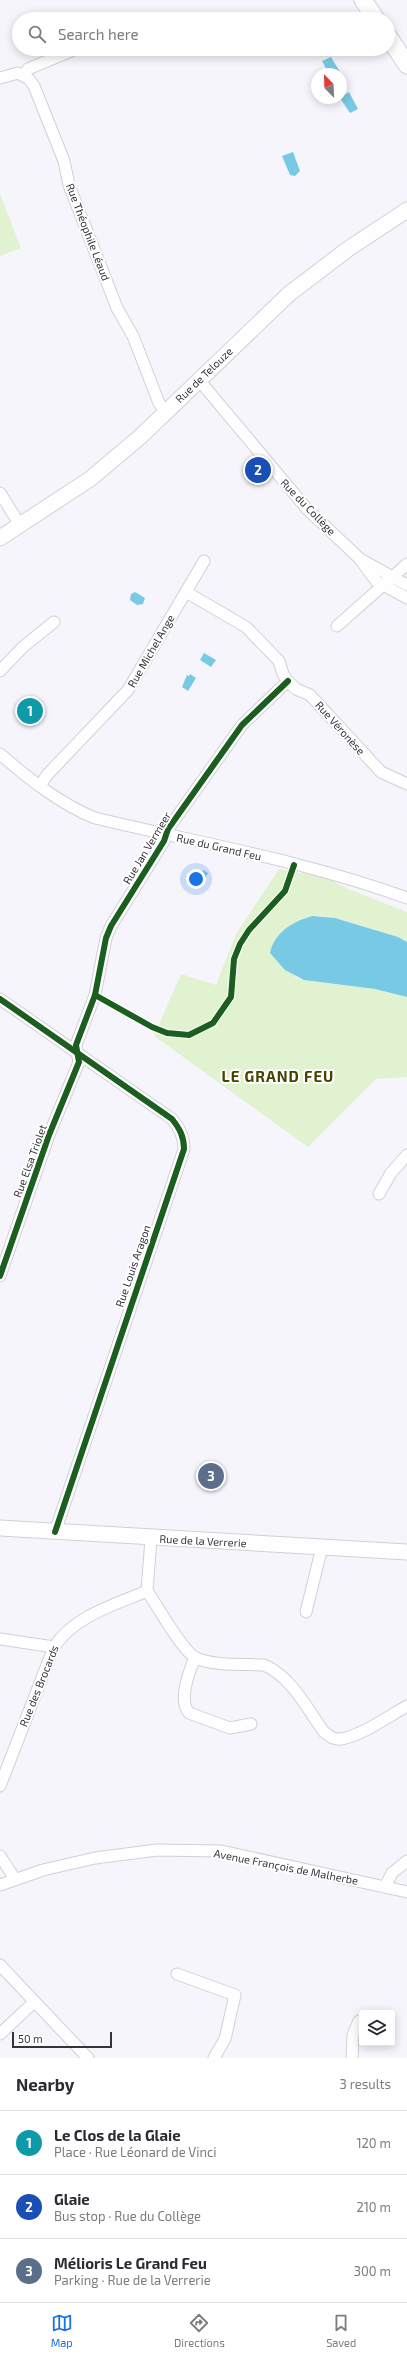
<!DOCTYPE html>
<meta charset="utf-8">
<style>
:root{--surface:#fff;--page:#f7f7f7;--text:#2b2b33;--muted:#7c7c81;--line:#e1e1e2;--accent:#1a73e8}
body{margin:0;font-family:"Exo 2",sans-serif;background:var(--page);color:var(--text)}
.controls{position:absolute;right:12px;bottom:12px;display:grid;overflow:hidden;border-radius:4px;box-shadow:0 2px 10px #0003}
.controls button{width:36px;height:36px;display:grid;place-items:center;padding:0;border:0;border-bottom:1px solid var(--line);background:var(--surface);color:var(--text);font:20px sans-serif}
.compass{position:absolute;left:311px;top:68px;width:36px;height:36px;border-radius:50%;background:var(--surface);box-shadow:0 2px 10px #0003;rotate:337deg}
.scale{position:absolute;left:12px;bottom:10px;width:100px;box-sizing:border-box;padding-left:4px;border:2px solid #36343b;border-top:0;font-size:11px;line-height:14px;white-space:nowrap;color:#36343b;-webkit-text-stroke:3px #fff;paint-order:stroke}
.you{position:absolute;left:196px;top:879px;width:14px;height:14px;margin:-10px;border:3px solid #fff;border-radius:50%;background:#1a73e8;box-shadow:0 0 0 6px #1a73e833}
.badge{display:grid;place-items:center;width:26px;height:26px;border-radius:50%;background:var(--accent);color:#fff;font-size:13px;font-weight:700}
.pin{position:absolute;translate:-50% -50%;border:2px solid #fff;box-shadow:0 1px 4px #0006}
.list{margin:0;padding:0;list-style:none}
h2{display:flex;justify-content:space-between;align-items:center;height:52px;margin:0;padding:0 16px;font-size:17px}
h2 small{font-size:13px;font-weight:400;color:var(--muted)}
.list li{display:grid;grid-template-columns:26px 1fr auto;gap:12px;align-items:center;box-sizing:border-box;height:64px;padding:0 16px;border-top:1px solid var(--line)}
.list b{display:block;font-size:15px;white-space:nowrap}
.list p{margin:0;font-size:13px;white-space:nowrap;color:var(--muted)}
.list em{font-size:13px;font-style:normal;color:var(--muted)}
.icon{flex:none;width:22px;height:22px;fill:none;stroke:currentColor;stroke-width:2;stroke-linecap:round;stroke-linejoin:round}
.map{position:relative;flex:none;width:407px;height:2058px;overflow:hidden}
.search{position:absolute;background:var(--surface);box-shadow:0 2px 10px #0003;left:12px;right:12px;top:12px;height:44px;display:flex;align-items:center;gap:10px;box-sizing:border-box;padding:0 14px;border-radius:22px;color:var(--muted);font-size:15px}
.sheet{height:244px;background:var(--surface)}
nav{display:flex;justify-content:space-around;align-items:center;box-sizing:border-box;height:56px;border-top:1px solid var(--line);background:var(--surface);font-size:11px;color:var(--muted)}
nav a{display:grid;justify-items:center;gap:2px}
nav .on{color:var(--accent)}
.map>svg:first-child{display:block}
.green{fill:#e1f2d0}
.water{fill:#78cae4}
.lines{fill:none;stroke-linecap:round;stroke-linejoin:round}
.street-casing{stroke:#d2d0d7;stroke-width:13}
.secondary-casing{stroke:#d2d0d7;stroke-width:17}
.primary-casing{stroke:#d2d0d7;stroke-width:19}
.street{stroke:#fefeff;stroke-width:11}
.secondary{stroke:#fefeff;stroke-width:15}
.primary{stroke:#fefeff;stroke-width:17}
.cycleway-casing{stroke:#fff;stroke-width:8}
.cycleway{stroke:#1b5e20;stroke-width:6}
.labels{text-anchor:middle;stroke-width:4;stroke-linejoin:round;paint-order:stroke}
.street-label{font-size:11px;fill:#36343b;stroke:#fff}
.district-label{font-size:15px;font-weight:bold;letter-spacing:1px;fill:#444301;stroke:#fff}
</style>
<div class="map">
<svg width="407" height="2058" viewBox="0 0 407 2058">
<rect width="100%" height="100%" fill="#f7f5fc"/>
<g class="green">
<polygon points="0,194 21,248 0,256"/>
<path d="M279,869L327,878L348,889L407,912V942L398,937C377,931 343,918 321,916C306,914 290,923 281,934L295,977L304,980L375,989L407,997V1077L376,1079L308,1147L154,1036L181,974L216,985L236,934Z"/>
</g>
<g class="water">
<polygon points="331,57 340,72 329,74 322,61"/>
<polygon points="349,92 358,109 350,113 340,98"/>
<polygon points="293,152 300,171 295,176 290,175 282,156"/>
<polygon points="135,592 145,598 143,604 137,605 130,600 131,594"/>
<polygon points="204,653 216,660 211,667 200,660"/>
<polygon points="190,674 196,678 188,691 182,687 187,675 189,676"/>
<polygon points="203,870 208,873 199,888 194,885"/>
<path d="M313,916L335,918L398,937L407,942V997L375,989L304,980L285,970L270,953C274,933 294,920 313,916Z"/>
</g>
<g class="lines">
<defs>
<g id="street">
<polyline points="24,75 28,69 76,49"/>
<polyline points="0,78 18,73 29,79 34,86 64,161 69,185 117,308 133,336 159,403 166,412"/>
<polyline points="199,380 307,509 359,558 376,581 407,598"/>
<polyline points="0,493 20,525"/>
<polyline points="360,559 407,585"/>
<polyline points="186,592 246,627 279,661 283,674 288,681 296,689 310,695 381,772 407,784"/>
<polyline points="337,626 407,564"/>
<polyline points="0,671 23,647 54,622"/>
<path d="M0,754C29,779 60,804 95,818C199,843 306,861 407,898"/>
<polyline points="40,786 47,775 128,690 204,561"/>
<path d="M0,999L172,1119C180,1129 184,1137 184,1149L55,1532"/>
<polyline points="379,1194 391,1173 407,1155"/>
<polyline points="0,1276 49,1135 79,1062 76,1045 95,995 106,938 111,926 164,841 168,829 242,725 288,681"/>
<path d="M147,1591C157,1605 182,1651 196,1658C213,1666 245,1664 264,1665C291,1676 308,1710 324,1732C329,1736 334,1740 341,1739C361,1736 389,1716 407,1706"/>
<polyline points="306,1612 322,1547"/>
<polyline points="0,1639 54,1647"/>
<path d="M195,1658C189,1671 178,1701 189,1713L230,1728L251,1724"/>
<path d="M0,1786L54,1647C74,1616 114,1605 147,1591L151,1539"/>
<polyline points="0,1856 15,1879"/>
<polyline points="0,1885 43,1870 95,1858 157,1850 221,1851 407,1892"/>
<polyline points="385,1887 392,1873 407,1861"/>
<polyline points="0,1965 88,2058"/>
<polyline points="177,1974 235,1995 225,2039 214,2058"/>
<polyline points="0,2034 34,2002"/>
<polyline points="352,2058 353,2035 359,2021"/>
</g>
<g id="secondary">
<polyline points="0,538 90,479 140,437 289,294 348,249 407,210"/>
<polyline points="0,1528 407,1552"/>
</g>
<g id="primary">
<polyline points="363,0 376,19"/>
<polyline points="388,36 407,65"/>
</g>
</defs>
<use href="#street" class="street-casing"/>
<use href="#secondary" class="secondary-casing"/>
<use href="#primary" class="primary-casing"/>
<use href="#street" class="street"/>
<use href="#secondary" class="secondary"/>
<use href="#primary" class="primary"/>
<defs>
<g id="cycleway">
<polyline points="95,995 152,1027 167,1033 189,1035 213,1023 231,997 234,959 240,944 249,930 285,891 294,865"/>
<path d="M0,999L172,1119C180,1129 184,1137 184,1149L55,1532"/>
<polyline points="0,1276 49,1135 79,1062 76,1045 95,995 106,938 111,926 164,841 168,829 242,725 288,681"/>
</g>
</defs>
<use href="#cycleway" class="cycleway-casing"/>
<use href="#cycleway" class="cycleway"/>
</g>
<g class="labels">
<g class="street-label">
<text transform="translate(88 232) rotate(69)" y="4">Rue Théophile Léaud</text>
<text transform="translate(204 375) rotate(-44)" y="4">Rue de Telouze</text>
<text transform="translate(308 507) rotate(46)" y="4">Rue du Collège</text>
<text transform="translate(151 651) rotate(-60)" y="4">Rue Michel Ange</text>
<text transform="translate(340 728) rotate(48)" y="4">Rue Véronèse</text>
<text transform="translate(219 847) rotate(13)" y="4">Rue du Grand Feu</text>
<text transform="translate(147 848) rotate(-59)" y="4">Rue Jan Vermeer</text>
<text transform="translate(30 1161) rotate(-70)" y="4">Rue Elsa Triolet</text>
<text transform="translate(133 1266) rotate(-71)" y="4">Rue Louis Aragon</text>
<text transform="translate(203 1541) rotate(3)" y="4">Rue de la Verrerie</text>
<text transform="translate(39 1686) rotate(-68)" y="4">Rue des Brocards</text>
<text transform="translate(286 1867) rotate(11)" y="4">Avenue François de Malherbe</text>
</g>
<g class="district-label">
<text x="278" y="1082">LE GRAND FEU</text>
</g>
</g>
</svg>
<div class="controls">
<button><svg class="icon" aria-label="layers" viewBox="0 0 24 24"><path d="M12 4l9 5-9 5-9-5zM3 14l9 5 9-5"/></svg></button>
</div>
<svg class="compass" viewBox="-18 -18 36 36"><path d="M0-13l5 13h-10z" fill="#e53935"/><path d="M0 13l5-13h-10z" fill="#7c7c81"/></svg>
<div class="scale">50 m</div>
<div class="you"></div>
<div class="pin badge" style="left:30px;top:711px;background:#0f9aa8">1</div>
<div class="pin badge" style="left:258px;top:470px;background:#1a4fb4">2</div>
<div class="pin badge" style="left:211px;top:1476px;background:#5c6f8a">3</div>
<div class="search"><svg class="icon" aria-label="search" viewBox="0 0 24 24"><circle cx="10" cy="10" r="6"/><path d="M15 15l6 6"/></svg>Search here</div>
</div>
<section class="sheet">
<h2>Nearby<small>3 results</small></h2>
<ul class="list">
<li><span class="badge" style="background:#0f9aa8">1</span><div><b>Le Clos de la Glaie</b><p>Place · Rue Léonard de Vinci</p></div><em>120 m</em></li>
<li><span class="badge" style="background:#1a4fb4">2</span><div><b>Glaie</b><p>Bus stop · Rue du Collège</p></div><em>210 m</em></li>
<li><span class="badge" style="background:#5c6f8a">3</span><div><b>Mélioris Le Grand Feu</b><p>Parking · Rue de la Verrerie</p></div><em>300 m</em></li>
</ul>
</section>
<nav>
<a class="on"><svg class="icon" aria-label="map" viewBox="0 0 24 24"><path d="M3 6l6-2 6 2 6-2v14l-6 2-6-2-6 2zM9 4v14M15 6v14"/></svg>Map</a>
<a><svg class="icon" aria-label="directions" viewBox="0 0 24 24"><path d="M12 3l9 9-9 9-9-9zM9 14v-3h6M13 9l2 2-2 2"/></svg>Directions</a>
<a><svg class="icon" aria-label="saved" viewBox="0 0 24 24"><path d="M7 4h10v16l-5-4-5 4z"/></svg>Saved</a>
</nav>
